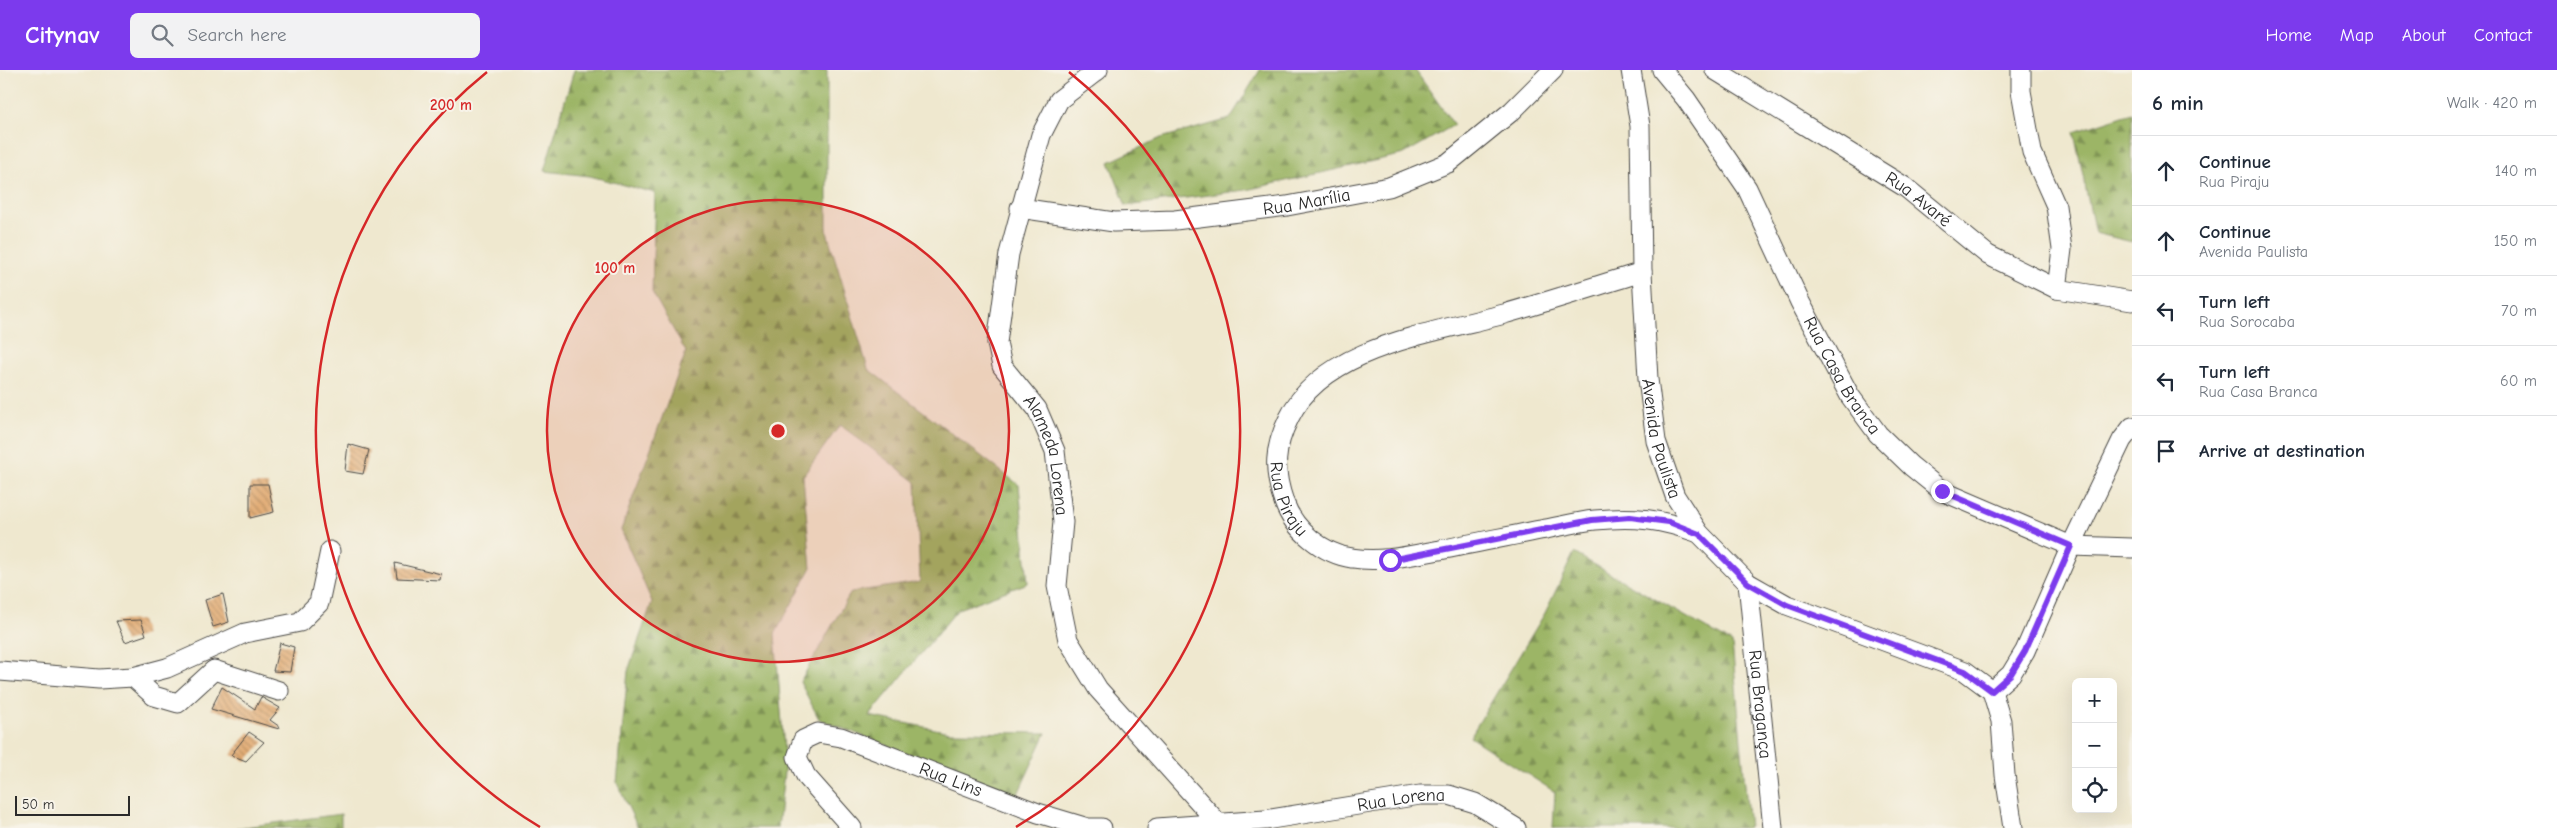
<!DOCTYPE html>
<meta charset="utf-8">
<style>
:root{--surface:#fff;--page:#f2f2f3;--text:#1f2937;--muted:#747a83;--line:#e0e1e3;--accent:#7c3aed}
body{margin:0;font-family:"Comic Neue",sans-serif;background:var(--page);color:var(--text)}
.controls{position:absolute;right:15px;bottom:15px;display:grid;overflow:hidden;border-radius:8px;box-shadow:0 5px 20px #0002}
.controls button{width:45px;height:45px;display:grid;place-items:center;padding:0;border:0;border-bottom:1px solid var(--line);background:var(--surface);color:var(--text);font:25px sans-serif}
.scale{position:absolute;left:15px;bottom:12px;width:115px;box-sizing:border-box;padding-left:5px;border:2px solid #2b2b2b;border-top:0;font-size:14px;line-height:18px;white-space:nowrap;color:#2b2b2b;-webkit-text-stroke:4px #f7f3e8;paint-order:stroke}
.stop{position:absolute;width:15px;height:15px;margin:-11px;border:4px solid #7c3aed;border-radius:50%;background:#fff}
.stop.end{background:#7c3aed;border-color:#fff;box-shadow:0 1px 5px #0008}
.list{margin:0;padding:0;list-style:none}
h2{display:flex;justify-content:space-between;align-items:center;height:65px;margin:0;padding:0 20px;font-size:21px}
h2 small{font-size:16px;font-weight:400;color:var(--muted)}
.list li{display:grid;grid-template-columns:32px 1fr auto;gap:15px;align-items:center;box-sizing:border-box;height:70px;padding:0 20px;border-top:1px solid var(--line)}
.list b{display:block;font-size:19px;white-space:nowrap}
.list p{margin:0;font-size:16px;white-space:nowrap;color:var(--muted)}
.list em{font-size:16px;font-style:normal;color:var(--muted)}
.icon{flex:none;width:28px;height:28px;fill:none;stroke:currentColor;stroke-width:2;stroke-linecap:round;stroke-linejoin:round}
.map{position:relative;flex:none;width:2132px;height:758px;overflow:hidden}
header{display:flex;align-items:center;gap:30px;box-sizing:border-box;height:70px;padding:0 25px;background:var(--accent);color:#fff}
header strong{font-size:24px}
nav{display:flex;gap:28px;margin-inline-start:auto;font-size:18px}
.search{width:350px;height:45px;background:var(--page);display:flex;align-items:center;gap:12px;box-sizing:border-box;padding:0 18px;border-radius:8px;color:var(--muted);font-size:19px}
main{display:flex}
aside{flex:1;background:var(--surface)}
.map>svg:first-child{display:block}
.forest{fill:url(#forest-firs);stroke:#647048}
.building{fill:url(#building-back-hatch)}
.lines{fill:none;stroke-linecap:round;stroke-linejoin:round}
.minor-casing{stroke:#484744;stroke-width:21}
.minor{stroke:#fff;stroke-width:19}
.route{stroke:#7c3aed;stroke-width:6}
.ring{fill:none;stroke:#d62828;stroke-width:2.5}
.labels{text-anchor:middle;stroke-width:4;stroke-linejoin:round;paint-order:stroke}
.street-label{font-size:18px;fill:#2b2b2b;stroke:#f7f3e8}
.centre{fill:#d62828;stroke:#f7f3e8;stroke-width:2.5}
.ring-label{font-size:15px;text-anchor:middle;font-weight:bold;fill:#d62828;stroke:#f7f3e8;stroke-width:4;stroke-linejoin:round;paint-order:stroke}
</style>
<header>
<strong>Citynav</strong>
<div class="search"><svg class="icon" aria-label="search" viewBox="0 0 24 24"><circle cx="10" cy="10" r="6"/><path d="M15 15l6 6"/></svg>Search here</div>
<nav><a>Home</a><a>Map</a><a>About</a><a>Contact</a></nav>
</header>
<main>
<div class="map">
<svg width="2132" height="758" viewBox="0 0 2132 758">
<defs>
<pattern id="forest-firs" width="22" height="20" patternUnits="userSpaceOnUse" patternTransform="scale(1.25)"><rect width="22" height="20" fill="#9cb566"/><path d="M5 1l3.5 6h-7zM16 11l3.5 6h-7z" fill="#7f9354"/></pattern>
<pattern id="building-back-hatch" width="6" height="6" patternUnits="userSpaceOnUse" patternTransform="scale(1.25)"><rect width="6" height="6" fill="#e2ac74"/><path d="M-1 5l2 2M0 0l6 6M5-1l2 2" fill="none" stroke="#b78c5f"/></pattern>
</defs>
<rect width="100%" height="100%" fill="#f7f3e8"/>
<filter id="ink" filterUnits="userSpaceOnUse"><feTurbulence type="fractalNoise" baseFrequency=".02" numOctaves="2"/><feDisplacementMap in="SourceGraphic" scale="10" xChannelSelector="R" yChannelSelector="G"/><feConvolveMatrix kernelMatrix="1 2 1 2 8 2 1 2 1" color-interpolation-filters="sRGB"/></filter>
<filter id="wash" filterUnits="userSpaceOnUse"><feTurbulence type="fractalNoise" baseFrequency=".0096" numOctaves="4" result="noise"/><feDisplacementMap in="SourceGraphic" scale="20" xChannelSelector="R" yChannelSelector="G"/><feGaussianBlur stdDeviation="1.12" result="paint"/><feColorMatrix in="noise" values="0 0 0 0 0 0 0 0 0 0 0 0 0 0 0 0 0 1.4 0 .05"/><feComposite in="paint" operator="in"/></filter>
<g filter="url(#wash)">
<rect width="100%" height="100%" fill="#efe8cf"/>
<g class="forest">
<polygon points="574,0 827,0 827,162 868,299 1019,415 1028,513 958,539 869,646 950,662 1046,663 1017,726 819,649 800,612 851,522 920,512 916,412 840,355 803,406 811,499 775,564 785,693 778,758 638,758 617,713 628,601 652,532 621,460 686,282 652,222 655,123 590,106 544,101"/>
<polygon points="1260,0 1415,0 1454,55 1404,84 1246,120 1126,136 1109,92 1161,68 1230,49"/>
<polygon points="2132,43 2132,172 2095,163 2074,62"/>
<polygon points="1574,483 1732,573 1749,758 1553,758 1555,722 1470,667 1545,543"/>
<polygon points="341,744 341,758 237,758"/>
</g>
<g id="blocks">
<g class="building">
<polygon points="348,374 369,380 363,404 345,401"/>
<polygon points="250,414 268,414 274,442 250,448"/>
<polygon points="395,493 441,504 440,510 397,508"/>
<polygon points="223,524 229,552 213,557 205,530"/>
<polygon points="141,550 146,565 125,572 116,551"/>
<polygon points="280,573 294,577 290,602 273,601"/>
<polygon points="222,617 255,639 261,627 280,638 270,650 280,657 279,659 211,639"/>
<polygon points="249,662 264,672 246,691 231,685"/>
</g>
</g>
</g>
<g filter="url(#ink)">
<use href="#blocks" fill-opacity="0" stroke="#484744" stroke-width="1"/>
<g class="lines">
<defs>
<g id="minor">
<path id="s1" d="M1098,0L1059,30L1041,65L1009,184L997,273L1002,296L1037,339L1055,381L1063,452L1057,516L1068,570L1098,619L1219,754"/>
<path id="s2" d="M1631,0L1640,56L1642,202L1648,309L1656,371L1675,426L1699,463L1748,513L1787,535L1965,601L1992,621L2001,651L2005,705L2013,758"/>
<path id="s3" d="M1662,0L1686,29L1747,118L1800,232L1850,326L1878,364L1911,396L1942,421L2071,476L2132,478"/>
<path id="s4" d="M1715,0L1905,117L1988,185L2057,219L2132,231"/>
<polyline points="2021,0 2021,21 2032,82 2056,136 2062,179 2057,219"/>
<path id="s5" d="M1020,138L1114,152L1175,150L1287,136L1389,117L1448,93L1512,41L1553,0"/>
<path id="s6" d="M1642,202C1596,216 1550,231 1504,244C1436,263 1323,276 1289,348C1274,378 1273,400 1284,432C1294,460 1323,484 1352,488C1382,493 1411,485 1440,480C1473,473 1506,467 1540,460C1558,457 1576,452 1595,450C1635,446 1661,449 1699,463"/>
<path id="s7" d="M1748,513L1773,758"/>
<polyline points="0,601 99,609 133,607 167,598 245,563 300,552 319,533 330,481"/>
<polyline points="133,607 154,626 178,633 214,600 279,621"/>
<polyline points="1992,621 2011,604 2025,581 2071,476 2122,370 2132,357"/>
<path id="s8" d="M852,758L806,706L797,687L803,670L818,663L841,667L1038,743L1088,758H1102"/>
<path id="s9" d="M1157,758L1265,750L1420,725H1449L1475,733L1516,758"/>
</g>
</defs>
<use href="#minor" class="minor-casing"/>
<use href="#minor" class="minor"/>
</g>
</g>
<g class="lines" filter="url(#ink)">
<polyline class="route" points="1390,490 1592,450 1630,447 1669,452 1699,464 1748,513 1787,535 1965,601 1992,621 2011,604 2025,581 2071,476 1942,421"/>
</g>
<circle cx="778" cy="361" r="231" fill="#d62828" fill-opacity=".12"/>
<g class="ring">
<circle cx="778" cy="361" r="231"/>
<path d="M540 757A462 462 0 0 1 487 2M1069 2A462 462 0 0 1 1016 757"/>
</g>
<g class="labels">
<g class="street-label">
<text dy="6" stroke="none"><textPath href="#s4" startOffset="241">Rua Avaré</textPath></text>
<text dy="6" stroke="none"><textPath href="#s5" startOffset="289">Rua Marília</textPath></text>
<text dy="6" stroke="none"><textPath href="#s3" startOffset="356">Rua Casa Branca</textPath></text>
<text dy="6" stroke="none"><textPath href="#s2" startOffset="371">Avenida Paulista</textPath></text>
<text dy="6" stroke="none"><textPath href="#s1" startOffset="428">Alameda Lorena</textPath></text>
<text dy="6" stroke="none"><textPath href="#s6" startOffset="476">Rua Piraju</textPath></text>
<text dy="6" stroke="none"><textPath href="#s7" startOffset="122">Rua Bragança</textPath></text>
<text dy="6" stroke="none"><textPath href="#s8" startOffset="266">Rua Lins</textPath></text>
<text dy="6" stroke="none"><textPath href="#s9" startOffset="246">Rua Lorena</textPath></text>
</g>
</g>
<circle cx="778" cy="361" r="8" class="centre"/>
<g class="ring-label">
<text x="451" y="40">200 m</text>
<text x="615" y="203">100 m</text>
</g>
</svg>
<div class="controls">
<button>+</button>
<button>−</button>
<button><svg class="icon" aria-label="locate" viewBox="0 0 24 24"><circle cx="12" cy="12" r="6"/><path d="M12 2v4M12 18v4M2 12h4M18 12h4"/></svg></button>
</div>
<div class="scale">50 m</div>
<div class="stop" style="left:1390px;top:490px"></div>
<div class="stop end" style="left:1942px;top:421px"></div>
</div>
<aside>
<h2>6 min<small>Walk · 420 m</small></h2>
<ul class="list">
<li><svg class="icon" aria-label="ahead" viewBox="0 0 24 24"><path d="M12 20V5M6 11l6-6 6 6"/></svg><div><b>Continue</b><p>Rua Piraju</p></div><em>140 m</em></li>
<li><svg class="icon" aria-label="ahead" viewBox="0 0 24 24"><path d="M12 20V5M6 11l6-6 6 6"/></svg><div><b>Continue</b><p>Avenida Paulista</p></div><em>150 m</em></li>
<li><svg class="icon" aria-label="left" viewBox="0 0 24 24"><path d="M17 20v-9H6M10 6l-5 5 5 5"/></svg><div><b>Turn left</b><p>Rua Sorocaba</p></div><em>70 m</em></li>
<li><svg class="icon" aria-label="left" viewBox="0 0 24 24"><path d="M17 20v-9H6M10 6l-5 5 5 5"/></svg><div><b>Turn left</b><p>Rua Casa Branca</p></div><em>60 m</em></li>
<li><svg class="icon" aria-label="arrive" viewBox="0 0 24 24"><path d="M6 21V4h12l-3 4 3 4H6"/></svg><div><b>Arrive at destination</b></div></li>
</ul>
</aside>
</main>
